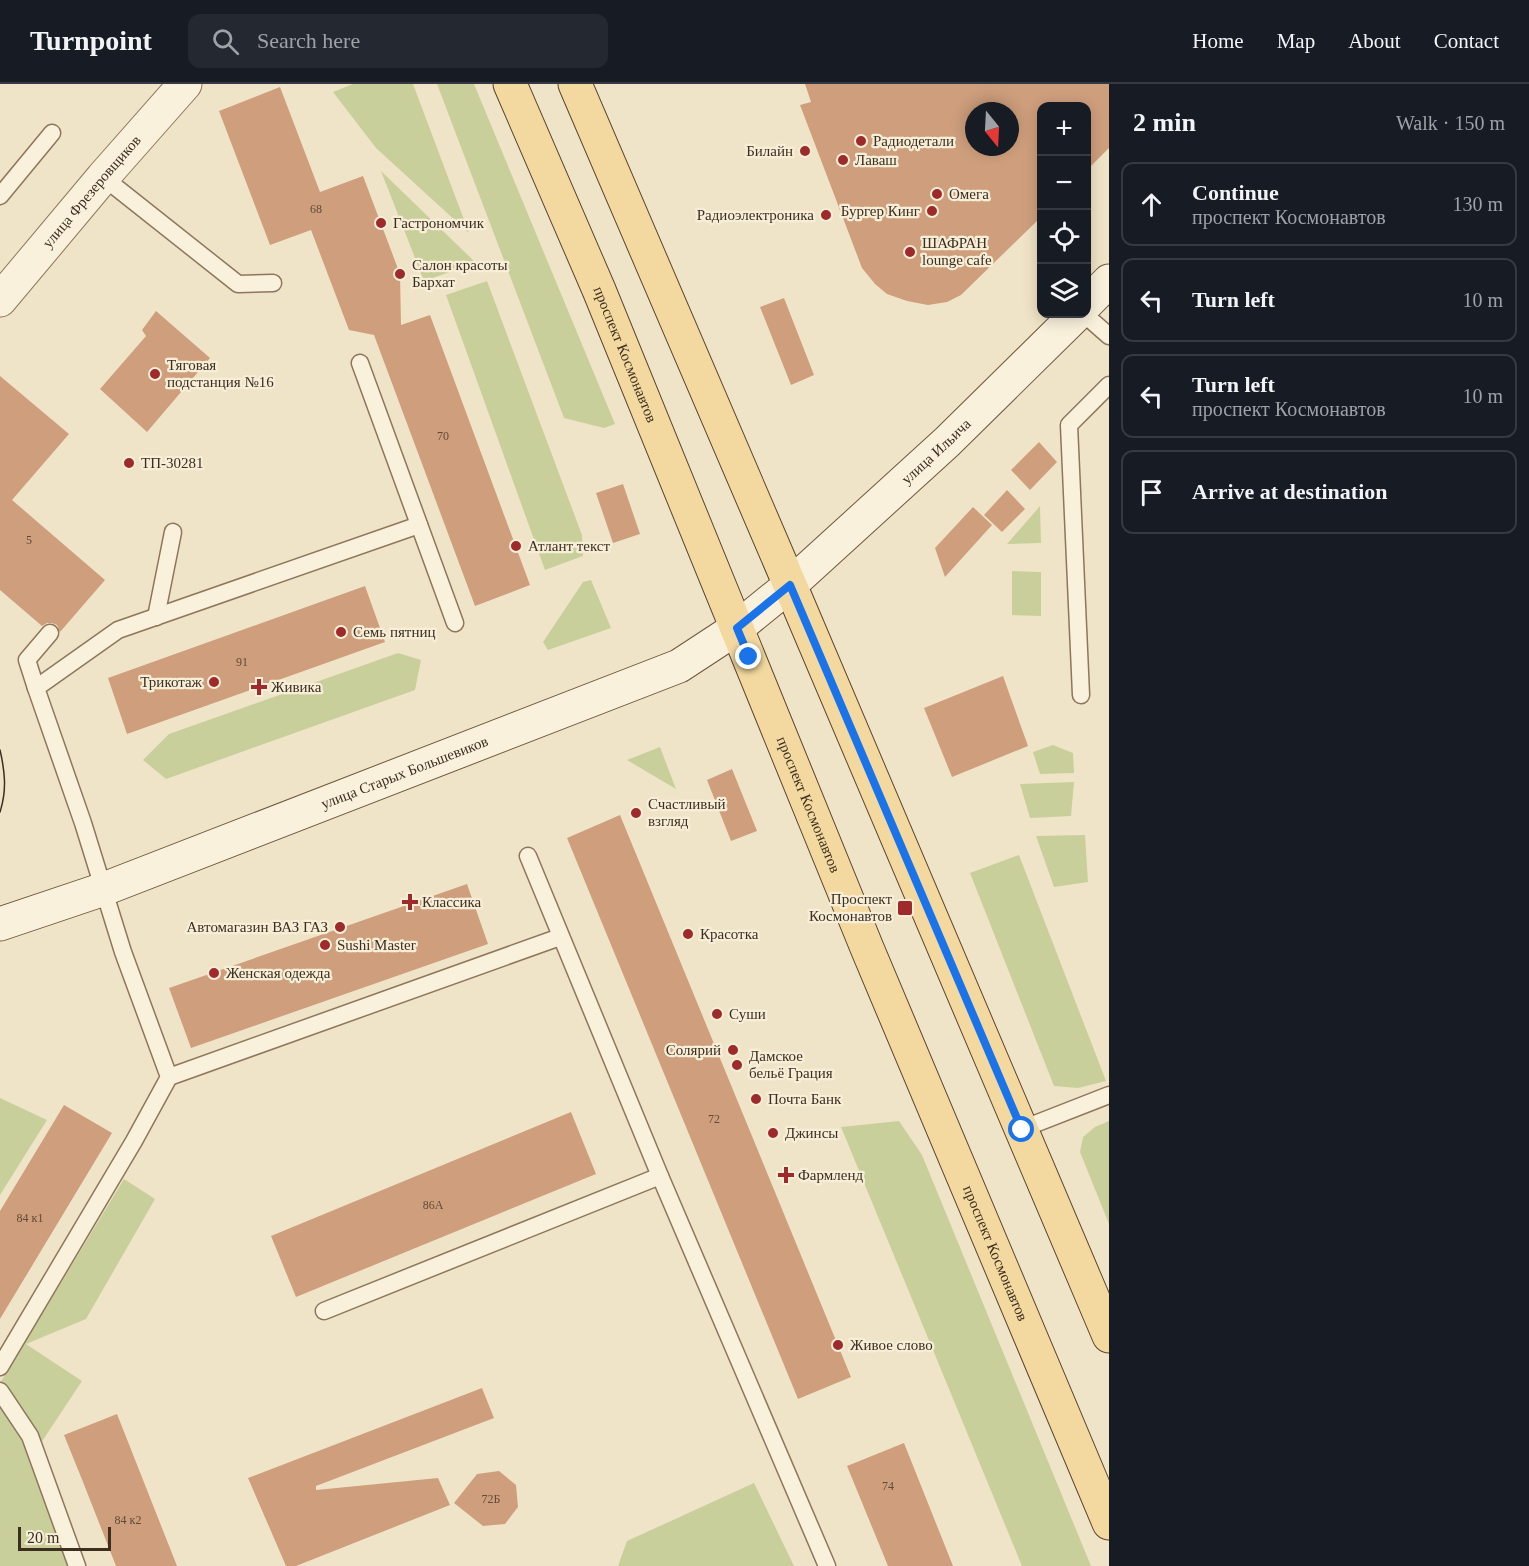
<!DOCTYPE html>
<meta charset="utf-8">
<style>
:root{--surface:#171b24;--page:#242831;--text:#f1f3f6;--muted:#9ea1a6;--line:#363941}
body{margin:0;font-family:"Times New Roman",serif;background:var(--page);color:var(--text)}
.controls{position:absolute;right:18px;top:18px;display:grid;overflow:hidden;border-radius:12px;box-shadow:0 3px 15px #0003}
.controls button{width:54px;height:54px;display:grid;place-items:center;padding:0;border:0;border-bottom:2px solid var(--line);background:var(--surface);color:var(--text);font:30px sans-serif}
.compass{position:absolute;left:965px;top:18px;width:54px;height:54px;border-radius:50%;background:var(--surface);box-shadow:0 3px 15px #0003;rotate:162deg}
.scale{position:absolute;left:18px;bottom:15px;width:93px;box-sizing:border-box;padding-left:6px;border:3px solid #3d2e20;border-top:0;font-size:16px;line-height:21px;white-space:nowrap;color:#3d2e20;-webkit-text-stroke:4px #f7eed8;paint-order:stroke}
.stop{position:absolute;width:18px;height:18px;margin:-14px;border:4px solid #1a73e8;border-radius:50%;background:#fff}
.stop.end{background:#1a73e8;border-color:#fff;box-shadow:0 2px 6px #0008}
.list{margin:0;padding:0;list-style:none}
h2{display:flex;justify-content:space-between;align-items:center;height:78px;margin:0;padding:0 24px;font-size:26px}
h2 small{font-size:20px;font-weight:400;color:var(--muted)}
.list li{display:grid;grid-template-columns:39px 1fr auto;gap:18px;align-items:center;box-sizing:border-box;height:84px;margin:0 12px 12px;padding:0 12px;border:2px solid var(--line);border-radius:12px}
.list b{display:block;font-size:22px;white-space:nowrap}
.list p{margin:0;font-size:20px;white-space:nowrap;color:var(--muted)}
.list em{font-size:20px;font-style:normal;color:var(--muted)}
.icon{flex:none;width:33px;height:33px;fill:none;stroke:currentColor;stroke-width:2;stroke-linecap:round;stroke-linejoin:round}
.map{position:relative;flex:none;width:1109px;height:1482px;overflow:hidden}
header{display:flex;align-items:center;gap:36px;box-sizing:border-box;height:84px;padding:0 30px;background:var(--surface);border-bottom:2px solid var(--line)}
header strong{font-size:28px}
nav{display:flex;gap:33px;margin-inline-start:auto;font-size:21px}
.search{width:420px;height:54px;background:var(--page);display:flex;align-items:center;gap:15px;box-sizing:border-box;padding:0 21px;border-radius:12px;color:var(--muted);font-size:22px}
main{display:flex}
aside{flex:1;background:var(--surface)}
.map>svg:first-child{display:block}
.green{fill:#c9cf9b}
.building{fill:#cf9f7d;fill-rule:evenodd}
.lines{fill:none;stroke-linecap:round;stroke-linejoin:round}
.lane-casing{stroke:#8d765c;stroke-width:19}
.street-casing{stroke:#8d765c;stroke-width:35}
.secondary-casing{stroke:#6f573f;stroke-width:35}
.primary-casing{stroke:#5b4430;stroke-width:35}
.lane{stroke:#faf1dc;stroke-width:16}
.street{stroke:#faf1dc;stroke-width:33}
.secondary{stroke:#faf1dc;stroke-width:33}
.primary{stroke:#f3d9a0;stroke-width:33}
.tram{stroke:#3d2e20;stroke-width:1.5}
.route{stroke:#1a73e8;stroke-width:8}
.poi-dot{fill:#9e2a2b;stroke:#f7eed8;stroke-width:2}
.labels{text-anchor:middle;stroke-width:4.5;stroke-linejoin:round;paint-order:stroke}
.number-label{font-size:12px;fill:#624a37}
.poi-label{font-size:15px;fill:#3d2e20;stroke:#f7eed8;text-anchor:start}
.street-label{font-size:15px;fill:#3d2e20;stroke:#f7eed8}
</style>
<header>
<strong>Turnpoint</strong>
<div class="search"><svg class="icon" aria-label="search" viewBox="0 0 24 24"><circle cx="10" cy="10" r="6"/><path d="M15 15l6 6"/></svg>Search here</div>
<nav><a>Home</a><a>Map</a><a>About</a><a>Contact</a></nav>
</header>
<main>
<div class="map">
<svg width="1109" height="1482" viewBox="0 0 1109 1482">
<rect width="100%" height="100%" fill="#f0e4c8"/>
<g class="green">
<polygon points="353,0 413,0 469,149 376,64 333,8"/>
<polygon points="437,0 474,0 615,340 604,344 564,334"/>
<polygon points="381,87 476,179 424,197"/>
<polygon points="487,197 582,451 583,472 545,486 446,211"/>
<polygon points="1040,422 1041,459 1007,460"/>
<polygon points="1012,487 1041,488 1041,532 1012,531"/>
<polygon points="591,496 611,544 548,566 543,558 583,498"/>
<polygon points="398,569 421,576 415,606 166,695 143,676 169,650"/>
<polygon points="1053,661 1073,669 1074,689 1040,690 1033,668"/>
<polygon points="660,663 676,705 627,676"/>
<polygon points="1074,698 1071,732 1030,734 1020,700"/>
<polygon points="1085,751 1088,798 1054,803 1036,752"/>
<polygon points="1019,771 1106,997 1078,1004 1054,1002 970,789"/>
<polygon points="0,1014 47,1036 0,1111"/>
<polygon points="899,1037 922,1071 1091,1482 1022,1482 841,1043"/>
<polygon points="1109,1037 1109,1140 1080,1068 1083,1053 1095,1043"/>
<polygon points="124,1095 155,1115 86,1235 26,1260 82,1297 29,1377 68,1482 0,1482 0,1299"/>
<polygon points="754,1399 794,1482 618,1482 627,1457"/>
</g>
<g class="building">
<path d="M805,0H1109V64L1086,87V22H1041V133L961,211L947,218L928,221L907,217L887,210L875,200L862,184L800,21L811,18ZM974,27H1010V63H974Z"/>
<polygon points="280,3 320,108 363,92 400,190 401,241 430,231 530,501 475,522 374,251 349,246 311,146 270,161 219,27"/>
<polygon points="784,214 814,291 791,301 760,223"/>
<polygon points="156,227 210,274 147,348 100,305 146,252 142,246"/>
<polygon points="0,292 69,350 12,416 105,496 60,548 57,541 52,539 47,539 42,542 0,506"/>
<polygon points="1039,358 1057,378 1030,406 1011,386"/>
<polygon points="623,400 640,450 613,459 596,409"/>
<polygon points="1007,406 1025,425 1002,448 984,431"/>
<polygon points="973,423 992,441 945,493 935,464"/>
<polygon points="365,502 385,558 127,650 108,594"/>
<polygon points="1003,592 1028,662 952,693 924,624"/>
<polygon points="732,685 757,747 731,757 707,696"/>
<polygon points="620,731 851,1293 798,1315 567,754"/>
<polygon points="467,800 488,860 191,964 169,904"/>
<polygon points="64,1021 112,1049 0,1235 0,1127"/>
<polygon points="571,1028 596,1090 296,1213 271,1152"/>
<polygon points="482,1304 494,1334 316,1402 316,1406 438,1394 450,1421 296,1482 286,1482 248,1394"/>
<polygon points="117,1330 177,1482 116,1482 83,1398 64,1351"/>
<polygon points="904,1359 953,1482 888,1482 847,1382"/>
<polygon points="499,1387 516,1401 518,1423 505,1440 483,1442 454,1419 477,1390"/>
</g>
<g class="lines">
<defs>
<g id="lane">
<polyline points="103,93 238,200 273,199"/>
<polyline points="0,112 52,49"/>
<polyline points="1084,230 1109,252"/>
<polyline points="360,279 455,539"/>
<polyline points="156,533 173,448"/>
<polyline points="36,604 27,576 50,549"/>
<polyline points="1081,611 1069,341 1109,301"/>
<polyline points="528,772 660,1092 827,1482"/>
<polyline points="169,993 560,853"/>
<polyline points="1022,1045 1109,1011"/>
<polyline points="324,1227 660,1092"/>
<polyline points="0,1283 134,1057 169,993 123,868 83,739 36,604 118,546 419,441"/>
<polyline points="0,1307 30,1352 77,1482"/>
</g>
<g id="street">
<path id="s1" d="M0,216L103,93L185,0"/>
</g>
<g id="secondary">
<polyline points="1086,220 1109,197"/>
<path id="s2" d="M0,840L104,805L679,582L737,544L790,501L947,358L1077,230"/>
</g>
<g id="primary">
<path id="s3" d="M510,0L599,206L867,864L1109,1439"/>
<polyline points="575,0 790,501 1109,1252"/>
</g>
</defs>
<use href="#lane" class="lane-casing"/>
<use href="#street" class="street-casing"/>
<use href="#secondary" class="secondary-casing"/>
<use href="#primary" class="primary-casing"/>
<use href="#lane" class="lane"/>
<use href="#street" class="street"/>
<use href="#secondary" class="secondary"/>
<use href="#primary" class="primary"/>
<path class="tram" d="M0,666C5,688 7,706 0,728"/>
</g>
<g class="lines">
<polyline class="route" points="749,573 737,544 790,501 1022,1046"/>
</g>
<g class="poi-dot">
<circle cx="861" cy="57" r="6"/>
<circle cx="805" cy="67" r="6"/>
<circle cx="843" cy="76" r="6"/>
<circle cx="937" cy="110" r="6"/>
<circle cx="932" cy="127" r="6"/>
<circle cx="826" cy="131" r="6"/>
<circle cx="381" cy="139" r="6"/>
<circle cx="910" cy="168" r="6"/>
<circle cx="400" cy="190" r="6"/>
<circle cx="155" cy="290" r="6"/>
<circle cx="129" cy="379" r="6"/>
<circle cx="516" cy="462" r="6"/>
<circle cx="341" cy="548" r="6"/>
<circle cx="214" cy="598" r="6"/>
<path d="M256 594h6v6h6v6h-6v6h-6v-6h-6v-6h6z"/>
<circle cx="636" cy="729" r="6"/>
<path d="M407 809h6v6h6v6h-6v6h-6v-6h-6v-6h6z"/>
<rect x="897" y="816" width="16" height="16" rx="3"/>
<circle cx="340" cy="843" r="6"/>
<circle cx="688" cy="850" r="6"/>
<circle cx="325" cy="861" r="6"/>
<circle cx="214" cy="889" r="6"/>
<circle cx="717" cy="930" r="6"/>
<circle cx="733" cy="966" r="6"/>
<circle cx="737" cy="981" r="6"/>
<circle cx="756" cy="1015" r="6"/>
<circle cx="773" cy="1049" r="6"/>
<path d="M783 1082h6v6h6v6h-6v6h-6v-6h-6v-6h6z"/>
<circle cx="838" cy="1261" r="6"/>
</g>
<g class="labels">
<g class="number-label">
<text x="316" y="129">68</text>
<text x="443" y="356">70</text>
<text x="29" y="460">5</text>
<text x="242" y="582">91</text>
<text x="714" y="1039">72</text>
<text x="433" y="1125">86А</text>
<text x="30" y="1138">84 к1</text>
<text x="888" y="1406">74</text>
<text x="491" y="1419">72Б</text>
<text x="128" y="1440">84 к2</text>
</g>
<g class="poi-label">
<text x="873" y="62">Радиодетали</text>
<text x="793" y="72" text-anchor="end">Билайн</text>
<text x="855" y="81">Лаваш</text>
<text x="949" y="115">Омега</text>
<text x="920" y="132" text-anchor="end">Бургер Кинг</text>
<text x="814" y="136" text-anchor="end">Радиоэлектроника</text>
<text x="393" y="144">Гастрономчик</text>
<text x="922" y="164">ШАФРАН<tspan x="922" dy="17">lounge cafe</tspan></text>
<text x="412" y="186">Салон красоты<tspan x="412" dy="17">Бархат</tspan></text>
<text x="167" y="286">Тяговая<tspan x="167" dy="17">подстанция №16</tspan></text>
<text x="141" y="384">ТП-30281</text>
<text x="528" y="467">Атлант текст</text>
<text x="353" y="553">Семь пятниц</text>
<text x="202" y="603" text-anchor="end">Трикотаж</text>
<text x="271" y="608">Живика</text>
<text x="648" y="725">Счастливый<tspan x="648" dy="17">взгляд</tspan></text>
<text x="892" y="820" text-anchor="end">Проспект<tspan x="892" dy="17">Космонавтов</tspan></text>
<text x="422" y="823">Классика</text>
<text x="328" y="848" text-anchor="end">Автомагазин ВАЗ ГАЗ</text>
<text x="700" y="855">Красотка</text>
<text x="337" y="866">Sushi Master</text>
<text x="226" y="894">Женская одежда</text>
<text x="729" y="935">Суши</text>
<text x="721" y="971" text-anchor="end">Солярий</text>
<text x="749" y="977">Дамское<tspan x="749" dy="17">бельё Грация</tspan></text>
<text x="768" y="1020">Почта Банк</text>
<text x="785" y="1054">Джинсы</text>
<text x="798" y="1096">Фармленд</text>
<text x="850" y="1266">Живое слово</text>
</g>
<g class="street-label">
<text dy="5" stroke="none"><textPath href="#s1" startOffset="142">улица Фрезеровщиков</textPath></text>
<text dy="5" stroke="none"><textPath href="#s3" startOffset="294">проспект Космонавтов</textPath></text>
<text dy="5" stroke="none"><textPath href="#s2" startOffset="1062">улица Ильича</textPath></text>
<text dy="5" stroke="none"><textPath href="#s2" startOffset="432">улица Старых Большевиков</textPath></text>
<text dy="5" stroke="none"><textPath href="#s3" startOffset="780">проспект Космонавтов</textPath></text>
<text dy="5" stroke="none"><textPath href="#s3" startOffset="1266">проспект Космонавтов</textPath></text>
</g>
</g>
</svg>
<div class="controls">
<button>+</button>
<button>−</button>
<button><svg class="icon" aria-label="locate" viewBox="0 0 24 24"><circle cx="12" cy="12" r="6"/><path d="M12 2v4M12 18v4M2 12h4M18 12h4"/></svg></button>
<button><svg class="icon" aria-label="layers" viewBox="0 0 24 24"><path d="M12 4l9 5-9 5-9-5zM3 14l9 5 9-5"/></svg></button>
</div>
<svg class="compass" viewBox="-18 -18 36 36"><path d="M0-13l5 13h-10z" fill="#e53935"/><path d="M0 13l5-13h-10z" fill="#9ea1a6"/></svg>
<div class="scale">20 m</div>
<div class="stop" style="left:1022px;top:1046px"></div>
<div class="stop end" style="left:749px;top:573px"></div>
</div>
<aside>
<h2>2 min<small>Walk · 150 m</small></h2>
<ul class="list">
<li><svg class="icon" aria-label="ahead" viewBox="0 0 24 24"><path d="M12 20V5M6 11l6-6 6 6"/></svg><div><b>Continue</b><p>проспект Космонавтов</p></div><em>130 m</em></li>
<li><svg class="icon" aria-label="left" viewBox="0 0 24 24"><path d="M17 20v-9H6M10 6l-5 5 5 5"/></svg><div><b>Turn left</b></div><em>10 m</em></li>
<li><svg class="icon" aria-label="left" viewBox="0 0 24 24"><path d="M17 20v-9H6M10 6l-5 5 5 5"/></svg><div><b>Turn left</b><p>проспект Космонавтов</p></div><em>10 m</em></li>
<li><svg class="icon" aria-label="arrive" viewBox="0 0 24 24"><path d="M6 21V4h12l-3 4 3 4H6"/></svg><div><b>Arrive at destination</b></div></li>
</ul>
</aside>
</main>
